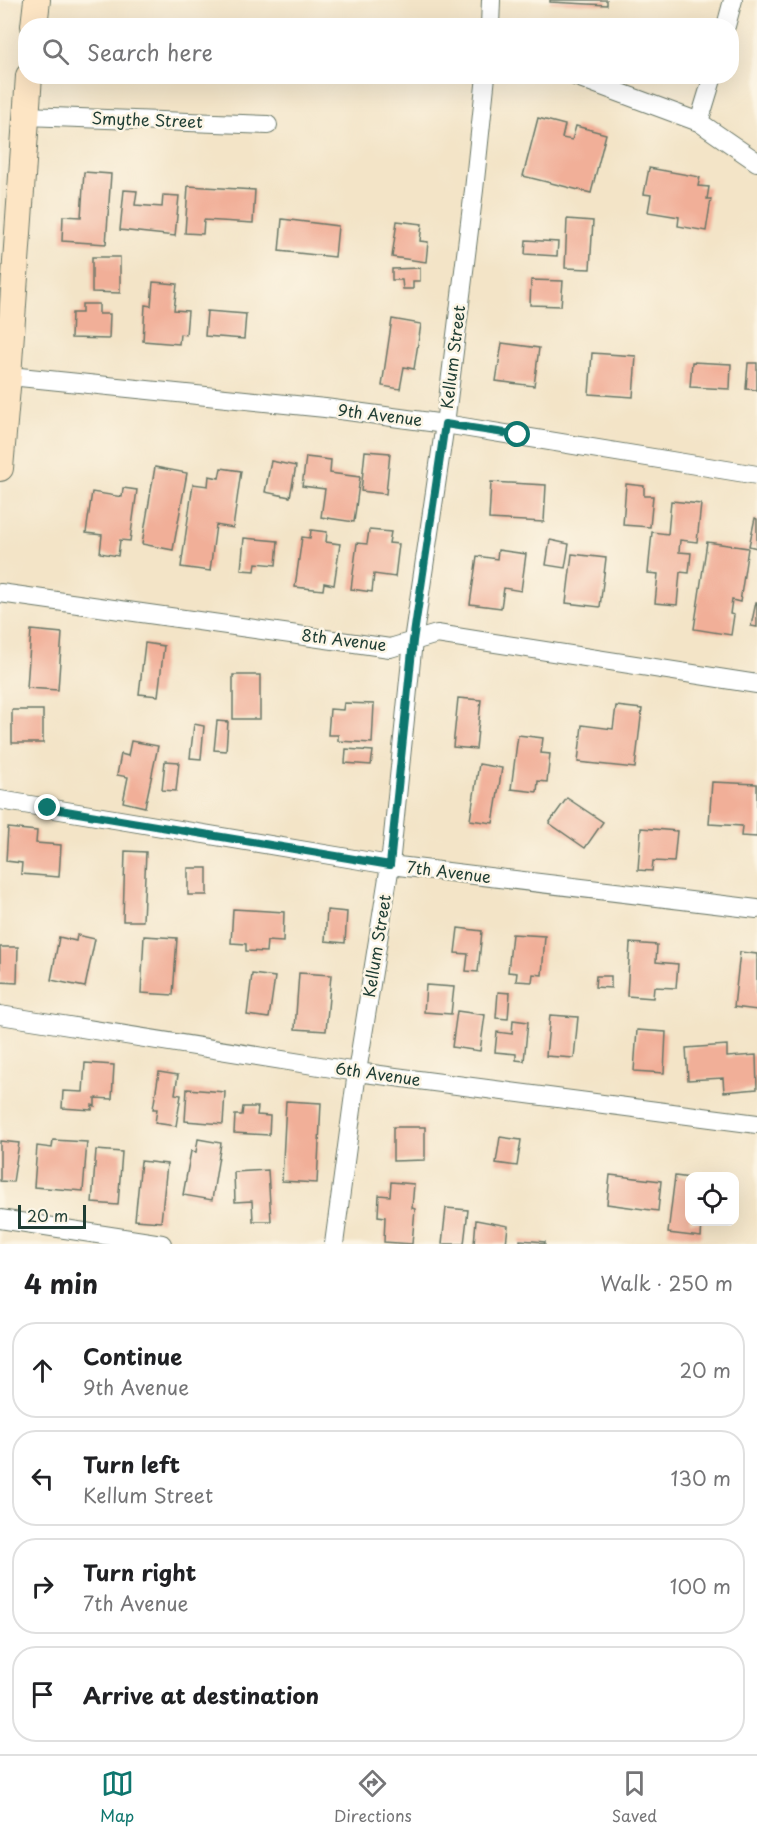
<!DOCTYPE html>
<meta charset="utf-8">
<style>
:root{--surface:#fff;--page:#f6f6f6;--text:#202124;--muted:#757577;--line:#e0e0e0;--accent:#0f766e}
body{margin:0;font-family:"Playpen Sans",sans-serif;background:var(--page);color:var(--text)}
.controls{position:absolute;right:18px;bottom:18px;display:grid;overflow:hidden;border-radius:12px;box-shadow:0 6px 24px #0002}
.controls button{width:54px;height:54px;display:grid;place-items:center;padding:0;border:0;border-bottom:2px solid var(--line);background:var(--surface);color:var(--text);font:30px sans-serif}
.scale{position:absolute;left:18px;bottom:15px;width:68px;box-sizing:border-box;padding-left:6px;border:3px solid #1f3d34;border-top:0;font-size:16px;line-height:21px;white-space:nowrap;color:#1f3d34;-webkit-text-stroke:4px #fcf5e5;paint-order:stroke}
.stop{position:absolute;width:18px;height:18px;margin:-14px;border:4px solid #0f766e;border-radius:50%;background:#fff}
.stop.end{background:#0f766e;border-color:#fff;box-shadow:0 2px 6px #0008}
.list{margin:0;padding:0;list-style:none}
h2{display:flex;justify-content:space-between;align-items:center;height:78px;margin:0;padding:0 24px;font-size:26px}
h2 small{font-size:20px;font-weight:400;color:var(--muted)}
.list li{display:grid;grid-template-columns:39px 1fr auto;gap:18px;align-items:center;box-sizing:border-box;height:96px;margin:0 12px 12px;padding:0 12px;border:2px solid var(--line);border-radius:24px}
.list b{display:block;font-size:22px;white-space:nowrap}
.list p{margin:0;font-size:20px;white-space:nowrap;color:var(--muted)}
.list em{font-size:20px;font-style:normal;color:var(--muted)}
.icon{flex:none;width:33px;height:33px;fill:none;stroke:currentColor;stroke-width:2;stroke-linecap:round;stroke-linejoin:round}
.map{position:relative;flex:none;width:757px;height:1244px;overflow:hidden}
.search{position:absolute;background:var(--surface);box-shadow:0 6px 24px #0002;left:18px;right:18px;top:18px;height:66px;display:flex;align-items:center;gap:15px;box-sizing:border-box;padding:0 21px;border-radius:24px;color:var(--muted);font-size:22px}
.sheet{height:510px;background:var(--surface)}
nav{display:flex;justify-content:space-around;align-items:center;box-sizing:border-box;height:84px;border-top:2px solid var(--line);background:var(--surface);font-size:16px;color:var(--muted)}
nav a{display:grid;justify-items:center;gap:3px}
nav .on{color:var(--accent)}
.map>svg:first-child{display:block}
.building{fill:#f1af98}
.lines{fill:none;stroke-linecap:round;stroke-linejoin:round}
.street-casing{stroke:#697767;stroke-width:20}
.secondary-casing{stroke:#697767;stroke-width:28}
.street{stroke:#fff;stroke-width:18}
.secondary{stroke:#fde5c4;stroke-width:26}
.route{stroke:#0f766e;stroke-width:8}
.labels{text-anchor:middle;stroke-width:5;stroke-linejoin:round;paint-order:stroke}
.street-label{font-size:16px;fill:#1f3d34;stroke:#fcf5e5}
</style>
<div class="map">
<svg width="757" height="1244" viewBox="0 0 757 1244">
<rect width="100%" height="100%" fill="#fcf5e5"/>
<filter id="ink" filterUnits="userSpaceOnUse"><feTurbulence type="fractalNoise" baseFrequency=".0167" numOctaves="2"/><feDisplacementMap in="SourceGraphic" scale="12" xChannelSelector="R" yChannelSelector="G"/><feConvolveMatrix kernelMatrix="1 2 1 2 8 2 1 2 1" color-interpolation-filters="sRGB"/></filter>
<filter id="wash" filterUnits="userSpaceOnUse"><feTurbulence type="fractalNoise" baseFrequency=".008" numOctaves="4" result="noise"/><feDisplacementMap in="SourceGraphic" scale="24" xChannelSelector="R" yChannelSelector="G"/><feGaussianBlur stdDeviation="1.35" result="paint"/><feColorMatrix in="noise" values="0 0 0 0 0 0 0 0 0 0 0 0 0 0 0 0 0 1.4 0 .05"/><feComposite in="paint" operator="in"/></filter>
<g filter="url(#wash)">
<rect width="100%" height="100%" fill="#f3e4c7"/>
<g id="blocks">
<g class="building">
<polygon points="550,0 607,0 607,5 550,2"/>
<polygon points="538,118 565,125 562,138 572,140 576,126 606,134 591,193 523,176"/>
<polygon points="649,168 700,177 698,186 709,187 707,199 711,199 706,231 678,226 679,217 648,212 651,195 644,194"/>
<polygon points="84,172 111,174 106,244 62,241 63,216 81,217"/>
<polygon points="188,186 255,190 253,223 204,220 203,234 185,233"/>
<polygon points="124,190 137,191 135,205 162,207 163,195 179,196 175,236 120,230"/>
<polygon points="282,219 338,226 335,257 279,251"/>
<polygon points="567,219 593,221 590,269 565,268"/>
<polygon points="397,221 422,224 420,241 428,242 426,262 392,257"/>
<polygon points="526,240 558,242 557,256 525,254"/>
<polygon points="92,257 120,257 120,293 92,292"/>
<polygon points="420,268 420,281 413,281 413,289 403,289 402,280 392,280 392,269"/>
<polygon points="531,280 563,281 561,306 530,305"/>
<polygon points="153,282 177,284 174,310 188,311 186,335 180,334 179,344 143,341 145,305 151,306"/>
<polygon points="82,304 99,304 99,314 110,314 109,339 71,338 72,313 82,313"/>
<polygon points="207,311 246,314 244,339 205,336"/>
<polygon points="392,319 421,324 414,369 404,367 400,389 382,386"/>
<polygon points="502,343 539,348 534,386 496,381"/>
<polygon points="592,353 636,356 633,397 589,394"/>
<polygon points="692,362 731,364 730,389 690,387"/>
<polygon points="748,363 757,363 757,390 746,389"/>
<polygon points="365,451 390,453 386,494 361,491"/>
<polygon points="306,457 331,460 330,473 360,477 354,522 321,517 325,489 302,486"/>
<polygon points="271,461 296,466 290,497 265,492"/>
<polygon points="155,467 187,473 173,550 142,544"/>
<polygon points="221,468 241,471 233,528 216,525 210,571 181,567 193,484 208,486 209,476 219,478"/>
<polygon points="491,482 546,485 544,522 489,519"/>
<polygon points="626,484 644,486 644,496 653,496 650,527 623,525"/>
<polygon points="123,488 137,490 130,541 120,540 118,556 100,553 102,535 86,533 92,492 122,497"/>
<polygon points="671,501 701,504 697,542 680,540 679,552 691,553 689,573 680,572 677,605 655,603 658,574 648,573 652,532 668,534"/>
<polygon points="755,518 757,519 757,548 749,546"/>
<polygon points="311,530 327,532 326,542 340,544 334,585 324,583 323,590 295,587 302,537 310,538"/>
<polygon points="369,530 391,532 389,543 399,544 395,577 374,574 372,592 351,589 357,543 367,544"/>
<polygon points="244,538 278,541 276,565 256,563 255,571 241,570"/>
<polygon points="550,540 569,544 565,568 546,565"/>
<polygon points="707,542 748,548 740,602 732,600 730,614 734,615 731,635 694,629"/>
<polygon points="498,550 526,554 521,591 504,588 501,608 470,604 477,556 497,559"/>
<polygon points="572,554 606,558 600,607 566,603"/>
<polygon points="756,602 757,602 757,627 751,626"/>
<polygon points="31,630 62,633 58,690 27,688"/>
<polygon points="145,643 164,646 158,696 139,694"/>
<rect x="233" y="675" width="27" height="44"/>
<polygon points="458,698 481,700 476,749 453,747"/>
<polygon points="344,703 374,704 372,743 338,741 338,735 328,735 330,709 343,710"/>
<polygon points="616,706 642,709 635,768 578,762 582,725 613,729"/>
<rect x="12" y="710" width="31" height="33"/>
<polygon points="217,721 228,722 226,751 214,750"/>
<polygon points="194,724 204,726 201,759 190,758"/>
<polygon points="518,735 543,738 541,753 550,754 547,782 538,781 537,792 511,789"/>
<polygon points="131,741 158,746 145,807 123,802 128,777 117,775 121,754 128,756"/>
<polygon points="346,749 373,751 371,765 345,763"/>
<polygon points="165,761 179,762 176,791 162,790"/>
<polygon points="479,764 502,768 493,823 470,820"/>
<polygon points="712,782 757,784 757,837 741,836 742,826 709,824"/>
<polygon points="567,798 603,822 585,848 549,823"/>
<polygon points="8,828 37,831 36,843 61,845 59,877 21,874 22,863 6,861"/>
<polygon points="641,828 677,831 674,862 653,861 652,871 638,870"/>
<polygon points="125,851 146,852 143,921 123,921"/>
<rect x="188" y="868" width="19" height="27"/>
<polygon points="233,909 284,912 283,942 267,941 266,952 246,951 246,944 231,943"/>
<polygon points="327,910 347,912 345,943 325,941"/>
<polygon points="458,928 482,931 478,972 466,971 468,954 455,953"/>
<polygon points="512,934 545,936 542,975 533,974 532,982 516,981 517,973 508,972"/>
<polygon points="77,935 95,939 85,987 51,980 59,937 76,941"/>
<polygon points="144,936 177,938 173,995 141,993"/>
<polygon points="630,943 657,945 656,962 678,964 676,988 654,987 653,998 627,996"/>
<polygon points="0,947 18,947 17,983 0,982"/>
<polygon points="740,952 757,954 757,1010 734,1007"/>
<polygon points="299,973 331,975 326,1031 295,1029"/>
<polygon points="252,974 275,977 269,1018 247,1015"/>
<polygon points="596,976 611,976 611,988 595,987"/>
<polygon points="426,985 454,987 451,1014 424,1012"/>
<polygon points="498,992 510,993 508,1019 496,1018"/>
<polygon points="457,1011 485,1015 480,1051 452,1047"/>
<polygon points="550,1015 578,1017 574,1058 546,1056"/>
<polygon points="513,1020 528,1022 524,1061 516,1060 516,1054 495,1052 497,1032 512,1034"/>
<polygon points="637,1030 666,1032 664,1073 634,1071"/>
<polygon points="727,1045 727,1057 756,1055 757,1089 724,1092 723,1078 688,1080 686,1048"/>
<polygon points="85,1063 114,1065 112,1099 95,1098 95,1106 92,1105 92,1110 62,1108 63,1091 83,1092"/>
<polygon points="159,1072 178,1075 175,1094 181,1095 176,1126 155,1123 157,1109 153,1109"/>
<polygon points="187,1089 225,1092 223,1124 185,1121"/>
<polygon points="286,1101 321,1103 317,1183 282,1181"/>
<polygon points="243,1107 258,1107 257,1115 270,1116 269,1135 234,1133 235,1115 242,1115"/>
<polygon points="393,1127 425,1127 425,1160 393,1161"/>
<polygon points="500,1137 521,1140 517,1166 496,1163"/>
<polygon points="198,1139 221,1143 212,1200 183,1195 191,1151 196,1152"/>
<polygon points="53,1140 87,1142 83,1191 34,1187 37,1146 52,1148"/>
<polygon points="0,1141 19,1143 13,1182 0,1181"/>
<polygon points="96,1150 122,1152 118,1205 92,1203"/>
<polygon points="141,1161 167,1164 161,1222 135,1220"/>
<polygon points="268,1170 271,1221 253,1221 252,1201 235,1202 234,1172"/>
<polygon points="610,1175 661,1181 658,1211 607,1204"/>
<polygon points="675,1176 690,1178 690,1222 702,1222 701,1237 668,1233"/>
<polygon points="391,1182 414,1184 412,1208 415,1209 412,1244 384,1242 385,1217 378,1216 379,1195 390,1196"/>
<polygon points="446,1208 468,1210 464,1244 442,1244"/>
<polygon points="476,1220 508,1226 506,1244 474,1244"/>
<polygon points="520,1240 545,1242 545,1244 520,1244"/>
</g>
</g>
</g>
<g filter="url(#ink)">
<use href="#blocks" fill-opacity="0" stroke="#697767" stroke-width="1.5"/>
<g class="lines">
<defs>
<g id="street">
<polyline points="490,26 491,0"/>
<polyline points="726,26 733,0"/>
<polyline points="575,76 699,122 757,162"/>
<polyline points="25,116 268,125"/>
<polyline points="699,122 713,76"/>
<polyline points="0,375 325,408 445,424 757,475"/>
<polyline points="0,593 390,648 437,634 757,684"/>
<polyline points="0,800 390,865 757,909"/>
<polyline points="0,1015 357,1072 757,1124"/>
<polyline points="0,1219 162,1244"/>
<polyline points="334,1244 357,1072 390,865 413,641 445,424 474,190 486,76"/>
</g>
<g id="secondary">
<polyline points="34,26 37,0"/>
<polyline points="0,468 8,376 29,76"/>
</g>
</defs>
<use href="#street" class="street-casing"/>
<use href="#secondary" class="secondary-casing"/>
<use href="#street" class="street"/>
<use href="#secondary" class="secondary"/>
</g>
</g>
<g class="lines" filter="url(#ink)">
<polyline class="route" points="48,808 390,865 413,641 445,424 518,435"/>
</g>
<g class="labels">
<g class="street-label">
<text transform="translate(147 120) rotate(2)" y="6">Smythe Street</text>
<text transform="translate(453 357) rotate(-83)" y="6">Kellum Street</text>
<text transform="translate(380 415) rotate(7)" y="6">9th Avenue</text>
<text transform="translate(344 640) rotate(7)" y="6">8th Avenue</text>
<text transform="translate(449 872) rotate(7)" y="6">7th Avenue</text>
<text transform="translate(377 946) rotate(-81)" y="6">Kellum Street</text>
<text transform="translate(378 1074) rotate(8)" y="6">6th Avenue</text>
</g>
</g>
</svg>
<div class="controls">
<button><svg class="icon" aria-label="locate" viewBox="0 0 24 24"><circle cx="12" cy="12" r="6"/><path d="M12 2v4M12 18v4M2 12h4M18 12h4"/></svg></button>
</div>
<div class="scale">20 m</div>
<div class="stop" style="left:518px;top:435px"></div>
<div class="stop end" style="left:48px;top:808px"></div>
<div class="search"><svg class="icon" aria-label="search" viewBox="0 0 24 24"><circle cx="10" cy="10" r="6"/><path d="M15 15l6 6"/></svg>Search here</div>
</div>
<section class="sheet">
<h2>4 min<small>Walk · 250 m</small></h2>
<ul class="list">
<li><svg class="icon" aria-label="ahead" viewBox="0 0 24 24"><path d="M12 20V5M6 11l6-6 6 6"/></svg><div><b>Continue</b><p>9th Avenue</p></div><em>20 m</em></li>
<li><svg class="icon" aria-label="left" viewBox="0 0 24 24"><path d="M17 20v-9H6M10 6l-5 5 5 5"/></svg><div><b>Turn left</b><p>Kellum Street</p></div><em>130 m</em></li>
<li><svg class="icon" aria-label="right" viewBox="0 0 24 24"><path d="M7 20v-9h11M14 6l5 5-5 5"/></svg><div><b>Turn right</b><p>7th Avenue</p></div><em>100 m</em></li>
<li><svg class="icon" aria-label="arrive" viewBox="0 0 24 24"><path d="M6 21V4h12l-3 4 3 4H6"/></svg><div><b>Arrive at destination</b></div></li>
</ul>
</section>
<nav>
<a class="on"><svg class="icon" aria-label="map" viewBox="0 0 24 24"><path d="M3 6l6-2 6 2 6-2v14l-6 2-6-2-6 2zM9 4v14M15 6v14"/></svg>Map</a>
<a><svg class="icon" aria-label="directions" viewBox="0 0 24 24"><path d="M12 3l9 9-9 9-9-9zM9 14v-3h6M13 9l2 2-2 2"/></svg>Directions</a>
<a><svg class="icon" aria-label="saved" viewBox="0 0 24 24"><path d="M7 4h10v16l-5-4-5 4z"/></svg>Saved</a>
</nav>
